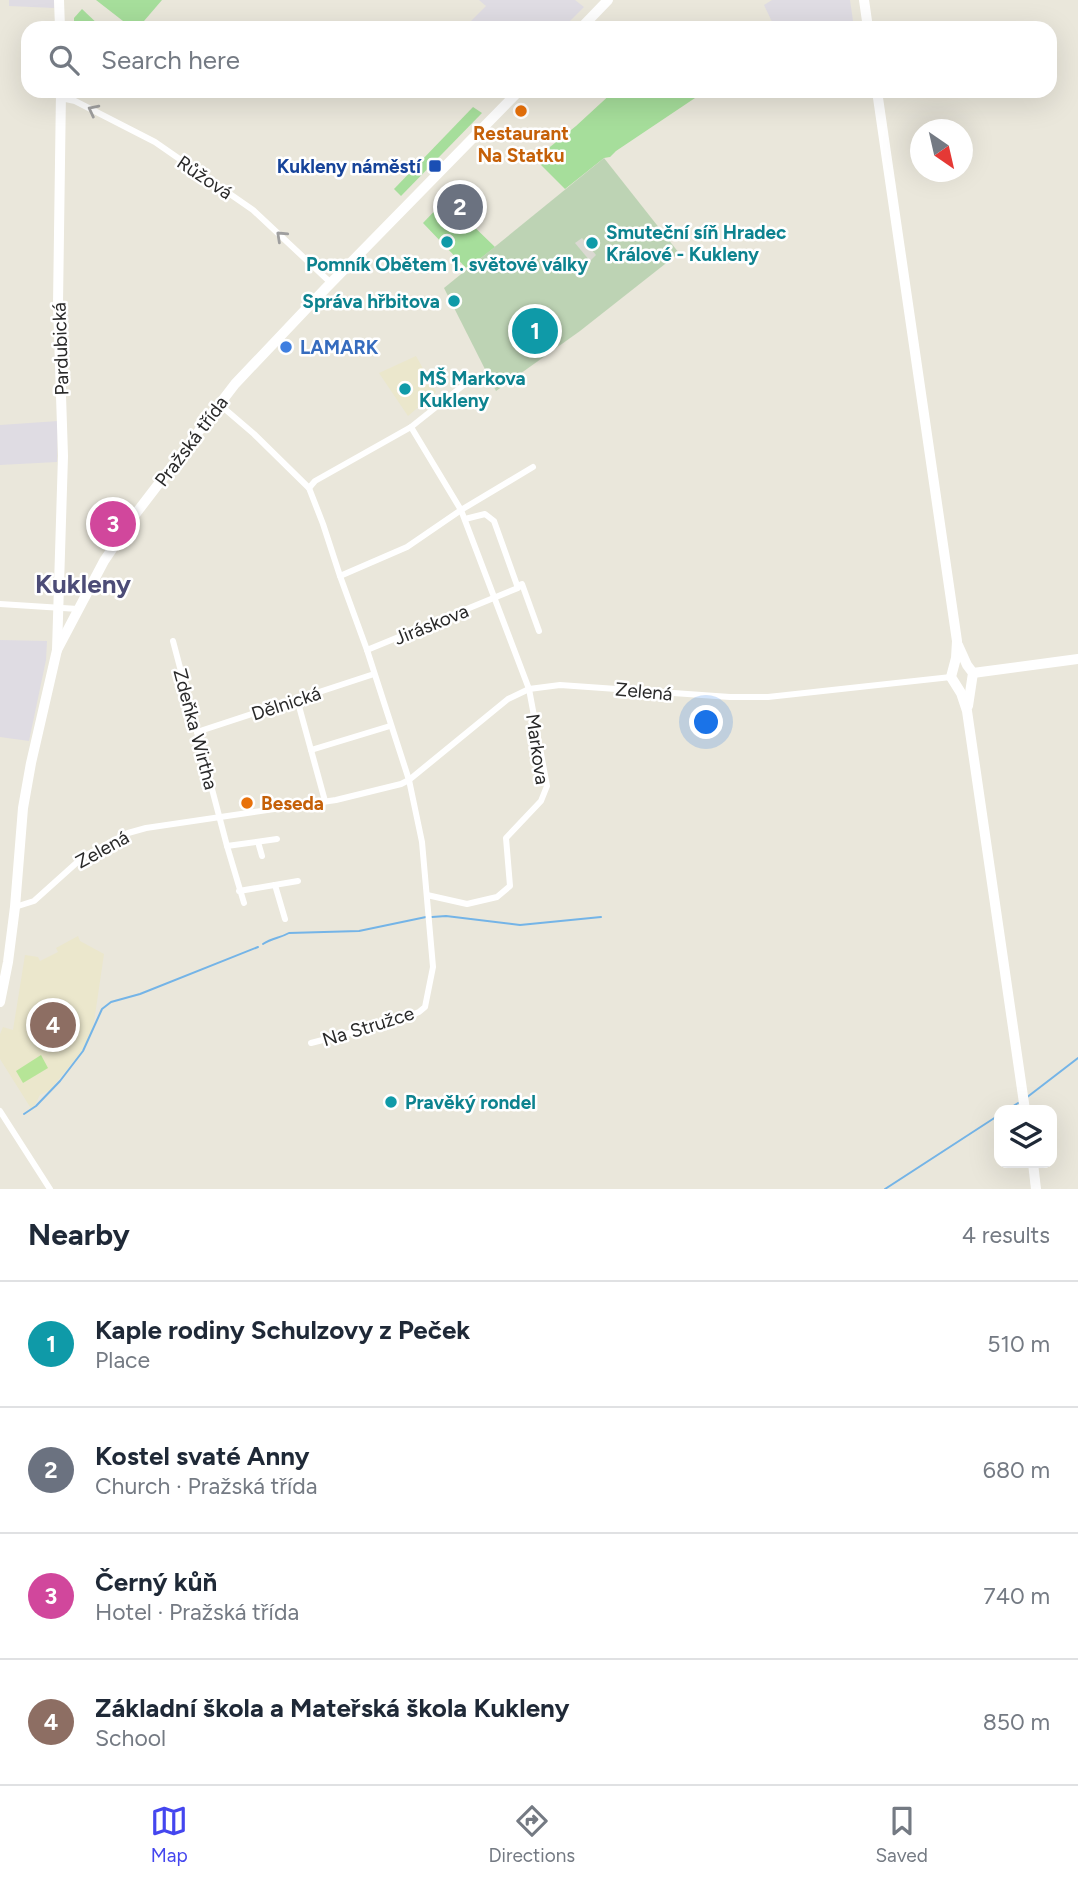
<!DOCTYPE html>
<meta charset="utf-8">
<style>
:root{--surface:#fff;--page:#f6f6f7;--text:#1f2937;--muted:#747a83;--line:#e0e1e3;--accent:#4446ef}
body{margin:0;font-family:Figtree,sans-serif;background:var(--page);color:var(--text)}
.controls{position:absolute;right:21px;bottom:21px;display:grid;overflow:hidden;border-radius:14px;box-shadow:0 7px 28px #0002}
.controls button{width:63px;height:63px;display:grid;place-items:center;padding:0;border:0;border-bottom:2px solid var(--line);background:var(--surface);color:var(--text);font:35px sans-serif}
.compass{position:absolute;left:910px;top:119px;width:63px;height:63px;border-radius:50%;background:var(--surface);box-shadow:0 7px 28px #0002;rotate:146deg}
.you{position:absolute;left:707px;top:723px;width:24px;height:24px;margin:-18px;border:5px solid #fff;border-radius:50%;background:#1a73e8;box-shadow:0 0 0 10px #1a73e833}
.badge{display:grid;place-items:center;width:46px;height:46px;border-radius:50%;background:var(--accent);color:#fff;font-size:23px;font-weight:700}
.pin{position:absolute;translate:-50% -50%;border:4px solid #fff;box-shadow:0 2px 7px #0006}
.list{margin:0;padding:0;list-style:none}
h2{display:flex;justify-content:space-between;align-items:center;height:91px;margin:0;padding:0 28px;font-size:30px}
h2 small{font-size:23px;font-weight:400;color:var(--muted)}
.list li{display:grid;grid-template-columns:46px 1fr auto;gap:21px;align-items:center;box-sizing:border-box;height:126px;padding:0 28px;border-top:2px solid var(--line)}
.list b{display:block;font-size:26px;white-space:nowrap}
.list p{margin:0;font-size:23px;white-space:nowrap;color:var(--muted)}
.list em{font-size:23px;font-style:normal;color:var(--muted)}
.icon{flex:none;width:38px;height:38px;fill:none;stroke:currentColor;stroke-width:2;stroke-linecap:round;stroke-linejoin:round}
.map{position:relative;flex:none;width:1078px;height:1189px;overflow:hidden}
.search{position:absolute;background:var(--surface);box-shadow:0 7px 28px #0002;left:21px;right:21px;top:21px;height:77px;display:flex;align-items:center;gap:18px;box-sizing:border-box;padding:0 24px;border-radius:21px;color:var(--muted);font-size:26px}
.sheet{height:595px;background:var(--surface)}
nav{display:flex;justify-content:space-around;align-items:center;box-sizing:border-box;height:98px;border-top:2px solid var(--line);background:var(--surface);font-size:19px;color:var(--muted)}
nav a{display:grid;justify-items:center;gap:4px}
nav .on{color:var(--accent)}
.map>svg:first-child{display:block}
.industrial{fill:#dfdce3}
.education{fill:#ebe7cc}
.green{fill:#a6de9b}
.cemetery{fill:#bdd3b4}
.pitch{fill:#b6e597}
.plaza{fill:#dbd9d2}
.lines{fill:none;stroke-linecap:round;stroke-linejoin:round}
.stream{stroke:#74b4e7;stroke-width:2}
.street{stroke:#fff;stroke-width:6}
.secondary{stroke:#fff;stroke-width:10}
.oneway{stroke:#9f9f9f}
.food-dot{fill:#e8710a;stroke:#fff;stroke-width:2.5}
.transit-dot{fill:#1a4fb4;stroke:#fff;stroke-width:2.5}
.culture-dot{fill:#0f9aa8;stroke:#fff;stroke-width:2.5}
.shop-dot{fill:#3f7fe0;stroke:#fff;stroke-width:2.5}
.labels{text-anchor:middle;stroke-width:5;stroke-linejoin:round;paint-order:stroke}
.food-label{font-size:19px;font-weight:bold;fill:#c56008;stroke:#fff}
.transit-label{font-size:19px;font-weight:bold;fill:#164399;stroke:#fff;text-anchor:end}
.street-label{font-size:19px;fill:#292929;stroke:#fff}
.culture-label{font-size:19px;font-weight:bold;fill:#0d838f;stroke:#fff;text-anchor:start}
.shop-label{font-size:19px;font-weight:bold;fill:#366cbe;stroke:#fff;text-anchor:start}
.district-label{font-size:26px;font-weight:bold;fill:#4c4c77;stroke:#fff}
</style>
<div class="map">
<svg width="1078" height="1189" viewBox="0 0 1078 1189">
<rect width="100%" height="100%" fill="#eae7db"/>
<g class="industrial">
<polygon points="9,0 54,0 54,8 9,6"/>
<polygon points="479,0 575,0 584,7 563,28 464,28 486,6"/>
<polygon points="772,0 850,0 854,28 775,28 764,5"/>
<polygon points="58,421 57,462 0,465 0,425"/>
<polygon points="0,640 47,641 46,660 29,741 0,737"/>
</g>
<g class="education">
<polygon points="416,356 436,392 408,416 379,373"/>
<polygon points="78,936 80,941 104,954 94,1022 90,1036 81,1052 50,1090 40,1095 32,1110 0,1059 0,1034 3,1027 13,1030 25,955 38,957 40,961 58,952 56,948"/>
</g>
<g class="green">
<polygon points="96,0 162,0 138,28 132,28"/>
<polygon points="82,9 102,28 74,28 74,18"/>
<polygon points="614,91 695,91 698,96 616,151 610,157 604,158 565,189 535,159 576,126"/>
<polygon points="473,107 482,113 401,196 394,189"/>
<polygon points="444,201 463,219 466,219 495,247 467,269 423,223"/>
</g>
<polygon class="cemetery" points="604,158 679,253 580,331 496,391 444,288"/>
<polygon class="pitch" points="41,1055 48,1068 23,1083 16,1071"/>
<polygon class="plaza" points="582,238 596,255 590,261 575,243"/>
<g class="lines">
<g class="stream">
<polyline points="432,917 446,916 520,925 601,917"/>
<path d="M263,944C272,938 280,938 289,933L359,931L426,917"/>
<polyline points="1026,1098 1078,1058"/>
<polyline points="1007,1110 1018,1103"/>
<polyline points="24,1114 36,1106 60,1081 83,1051 102,1009 111,1002 140,994 258,947"/>
<polyline points="885,1189 999,1115"/>
</g>
<g class="street">
<polyline points="61,98 75,101 155,142 253,210 331,283"/>
<polyline points="219,404 254,434 309,488 323,524 340,576"/>
<polyline points="411,427 465,384"/>
<polyline points="309,488 315,481 411,427 461,510 529,689 547,786 541,801 506,838 510,886 497,897 467,904 427,895"/>
<polyline points="517,586 522,584 539,631"/>
<polyline points="0,604 78,609"/>
<polyline points="173,641 227,846 244,903"/>
<polyline points="367,650 518,588 494,521 485,514 465,519"/>
<polyline points="297,699 325,801"/>
<polyline points="197,732 374,674"/>
<polyline points="311,750 390,726"/>
<polyline points="258,842 262,856"/>
<polyline points="227,846 277,839"/>
<polyline points="275,885 285,919"/>
<polyline points="239,891 298,881"/>
<polyline points="15,907 34,901 83,857 128,833 146,828 336,800 401,784 409,780 508,699 529,689 560,685 730,697 768,697 951,677"/>
<polyline points="311,1043 400,1020 419,1012 425,1007 433,967 422,842 409,780 367,650 340,576 407,547 461,510 533,467"/>
<polyline points="0,1111 50,1189"/>
</g>
<g class="secondary">
<polyline points="59,0 60,28"/>
<polyline points="864,0 868,28"/>
<polyline points="581,28 608,0"/>
<polyline points="877,91 957,641 956,658 951,677 961,693 967,711 1025,1110"/>
<polyline points="958,645 967,665 973,673 968,706"/>
<polyline points="57,650 63,456 58,304 61,91"/>
<polyline points="973,673 1078,659"/>
<polyline points="0,1002 8,962 15,907 23,808 31,763 57,650 104,561 137,512 235,384 326,288 519,91"/>
<polyline points="1033,1163 1036,1189"/>
</g>
</g>
<defs><path id="oneway-chevron" d="M-2-3.5L2.5 0L-2 3.5" fill="none" stroke-width="1.6" stroke-linecap="round" stroke-linejoin="round" transform="scale(1.75)"/></defs>
<g class="oneway">
<use href="#oneway-chevron" transform="translate(93 110) rotate(-153)"/>
<use href="#oneway-chevron" transform="translate(281 236) rotate(-137)"/>
</g>
<g class="food-dot">
<circle cx="521" cy="111" r="7"/>
<circle cx="247" cy="803" r="7"/>
</g>
<rect class="transit-dot" x="428" y="159" width="14" height="14" rx="3.5"/>
<g class="culture-dot">
<circle cx="447" cy="242" r="7"/>
<circle cx="592" cy="243" r="7"/>
<circle cx="454" cy="301" r="7"/>
<circle cx="405" cy="389" r="7"/>
<circle cx="391" cy="1102" r="7"/>
</g>
<circle class="shop-dot" cx="286" cy="347" r="7"/>
<g class="labels">
<g class="food-label">
<text x="521" y="140">Restaurant<tspan x="521" dy="22">Na Statku</tspan></text>
<text x="261" y="810" text-anchor="start">Beseda</text>
</g>
<g class="transit-label">
<text x="421" y="173">Kukleny náměstí</text>
</g>
<g class="street-label">
<text transform="translate(205 177) rotate(34)" y="7">Růžová</text>
<text transform="translate(60 349) rotate(-92)" y="7">Pardubická</text>
<text transform="translate(191 441) rotate(-53)" y="7">Pražská třída</text>
<text transform="translate(431 624) rotate(-22)" y="7">Jiráskova</text>
<text transform="translate(644 691) rotate(5)" y="7">Zelená</text>
<text transform="translate(286 703) rotate(-18)" y="7">Dělnická</text>
<text transform="translate(196 729) rotate(75)" y="7">Zdeňka Wirtha</text>
<text transform="translate(538 749) rotate(82)" y="7">Markova</text>
<text transform="translate(102 849) rotate(-29)" y="7">Zelená</text>
<text transform="translate(368 1026) rotate(-17)" y="7">Na Stružce</text>
</g>
<g class="culture-label">
<text x="606" y="239">Smuteční síň Hradec<tspan x="606" dy="22">Králové - Kukleny</tspan></text>
<text x="447" y="271" text-anchor="middle">Pomník Obětem 1. světové války</text>
<text x="440" y="308" text-anchor="end">Správa hřbitova</text>
<text x="419" y="385">MŠ Markova<tspan x="419" dy="22">Kukleny</tspan></text>
<text x="405" y="1109">Pravěký rondel</text>
</g>
<g class="shop-label">
<text x="300" y="354">LAMARK</text>
</g>
<g class="district-label">
<text x="83" y="593">Kukleny</text>
</g>
</g>
</svg>
<div class="controls">
<button><svg class="icon" aria-label="layers" viewBox="0 0 24 24"><path d="M12 4l9 5-9 5-9-5zM3 14l9 5 9-5"/></svg></button>
</div>
<svg class="compass" viewBox="-18 -18 36 36"><path d="M0-13l5 13h-10z" fill="#e53935"/><path d="M0 13l5-13h-10z" fill="#747a83"/></svg>
<div class="you"></div>
<div class="pin badge" style="left:535px;top:331px;background:#0f9aa8">1</div>
<div class="pin badge" style="left:460px;top:207px;background:#6b7280">2</div>
<div class="pin badge" style="left:113px;top:524px;background:#d1479c">3</div>
<div class="pin badge" style="left:53px;top:1025px;background:#8d6e63">4</div>
<div class="search"><svg class="icon" aria-label="search" viewBox="0 0 24 24"><circle cx="10" cy="10" r="6"/><path d="M15 15l6 6"/></svg>Search here</div>
</div>
<section class="sheet">
<h2>Nearby<small>4 results</small></h2>
<ul class="list">
<li><span class="badge" style="background:#0f9aa8">1</span><div><b>Kaple rodiny Schulzovy z Peček</b><p>Place</p></div><em>510 m</em></li>
<li><span class="badge" style="background:#6b7280">2</span><div><b>Kostel svaté Anny</b><p>Church · Pražská třída</p></div><em>680 m</em></li>
<li><span class="badge" style="background:#d1479c">3</span><div><b>Černý kůň</b><p>Hotel · Pražská třída</p></div><em>740 m</em></li>
<li><span class="badge" style="background:#8d6e63">4</span><div><b>Základní škola a Mateřská škola Kukleny</b><p>School</p></div><em>850 m</em></li>
</ul>
</section>
<nav>
<a class="on"><svg class="icon" aria-label="map" viewBox="0 0 24 24"><path d="M3 6l6-2 6 2 6-2v14l-6 2-6-2-6 2zM9 4v14M15 6v14"/></svg>Map</a>
<a><svg class="icon" aria-label="directions" viewBox="0 0 24 24"><path d="M12 3l9 9-9 9-9-9zM9 14v-3h6M13 9l2 2-2 2"/></svg>Directions</a>
<a><svg class="icon" aria-label="saved" viewBox="0 0 24 24"><path d="M7 4h10v16l-5-4-5 4z"/></svg>Saved</a>
</nav>
